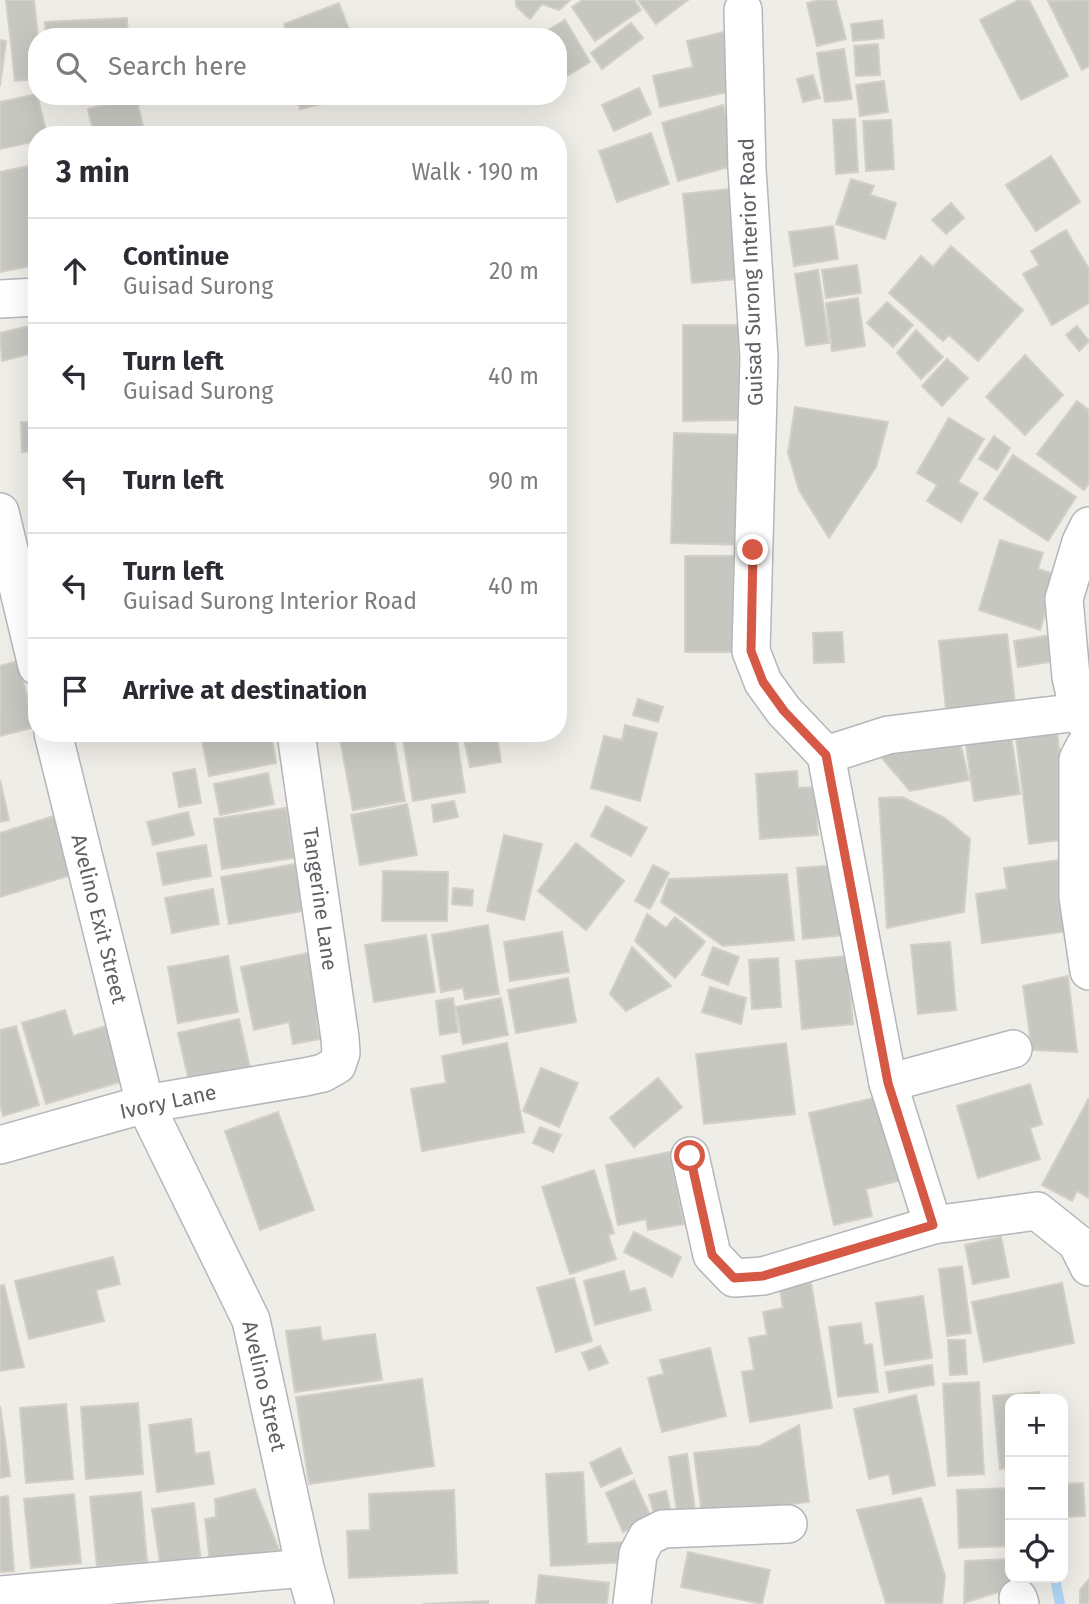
<!DOCTYPE html>
<meta charset="utf-8">
<style>
:root{--surface:#fff;--page:#f2f2f3;--text:#2b2b33;--muted:#7c7c81;--line:#e1e1e2}
body{margin:0;font-family:"Fira Sans",sans-serif;background:var(--page);color:var(--text)}
.controls{position:absolute;right:21px;bottom:21px;display:grid;overflow:hidden;border-radius:14px;box-shadow:0 7px 28px #0002}
.controls button{width:63px;height:63px;display:grid;place-items:center;padding:0;border:0;border-bottom:2px solid var(--line);background:var(--surface);color:var(--text);font:35px sans-serif}
.stop{position:absolute;width:21px;height:21px;margin:-16px;border:5px solid #d65946;border-radius:50%;background:#fff}
.stop.end{background:#d65946;border-color:#fff;box-shadow:0 2px 7px #0008}
.list{margin:0;padding:0;list-style:none}
h2{display:flex;justify-content:space-between;align-items:center;height:91px;margin:0;padding:0 28px;font-size:30px}
h2 small{font-size:23px;font-weight:400;color:var(--muted)}
.list li{display:grid;grid-template-columns:46px 1fr auto;gap:21px;align-items:center;box-sizing:border-box;height:105px;padding:0 28px;border-top:2px solid var(--line)}
.list b{display:block;font-size:26px;white-space:nowrap}
.list p{margin:0;font-size:23px;white-space:nowrap;color:var(--muted)}
.list em{font-size:23px;font-style:normal;color:var(--muted)}
.icon{flex:none;width:38px;height:38px;fill:none;stroke:currentColor;stroke-width:2;stroke-linecap:round;stroke-linejoin:round}
.map{position:relative;flex:none;width:1089px;height:1604px;overflow:hidden}
.search{position:absolute;background:var(--surface);box-shadow:0 7px 28px #0002;left:28px;top:28px;width:539px;height:77px;display:flex;align-items:center;gap:18px;box-sizing:border-box;padding:0 24px;border-radius:28px;color:var(--muted);font-size:26px}
.panel{position:absolute;background:var(--surface);box-shadow:0 7px 28px #0002;left:28px;top:126px;width:539px;height:616px;border-radius:28px}
.map>svg:first-child{display:block}
.lines{fill:none;stroke-linecap:round;stroke-linejoin:round}
.stream{stroke:#b0d4f5;stroke-width:10}
.building{fill:#c7c7c1;stroke:#d3cfc6;stroke-width:2}
.minor-casing{stroke:#b4b6ba;stroke-width:40}
.minor{stroke:#fff;stroke-width:37}
.route{stroke:#d65946;stroke-width:9}
.labels{text-anchor:middle;stroke-width:5;stroke-linejoin:round;paint-order:stroke}
.street-label{font-size:21px;fill:#5e6165;stroke:#fff}
</style>
<div class="map">
<svg width="1089" height="1604" viewBox="0 0 1089 1604">
<rect width="100%" height="100%" fill="#efede7"/>
<g class="lines">
<polyline class="stream" points="1055,1578 1060,1604"/>
</g>
<g class="building">
<polygon points="6,0 34,0 38,37 37,79 15,81"/>
<polygon points="516,0 570,0 559,10 542,4 530,19 516,6"/>
<polygon points="583,0 634,0 641,10 595,41 572,7"/>
<polygon points="638,0 688,0 656,24"/>
<polygon points="819,0 836,0 846,39 817,46 807,3"/>
<polygon points="1019,0 1029,0 1068,76 1021,100 980,20"/>
<polygon points="1089,0 1089,66 1082,70 1048,1"/>
<polygon points="339,3 351,35 346,37 288,37 284,24"/>
<polygon points="127,18 128,37 46,37 45,22"/>
<polygon points="565,20 590,62 559,81 558,37 537,37"/>
<polygon points="882,20 884,38 853,41 851,24"/>
<polygon points="631,23 643,38 602,69 591,53"/>
<polygon points="728,31 741,89 660,107 653,76 693,67 687,41"/>
<polygon points="0,40 6,41 0,86"/>
<polygon points="878,44 880,75 856,76 854,46"/>
<polygon points="844,49 852,99 825,102 817,53"/>
<polygon points="813,75 820,98 803,102 797,79"/>
<polygon points="884,81 888,112 860,116 856,85"/>
<polygon points="639,88 651,114 614,131 602,105"/>
<polygon points="37,94 47,135 37,135 37,141 0,149 0,102"/>
<polygon points="297,96 354,96 300,109"/>
<polygon points="136,97 145,135 94,135 88,109"/>
<polygon points="723,105 739,164 678,181 662,123"/>
<polygon points="855,119 858,172 836,174 833,120"/>
<polygon points="891,120 894,169 866,171 863,121"/>
<polygon points="651,133 669,184 617,202 599,151"/>
<polygon points="1051,156 1080,202 1036,231 1006,185"/>
<polygon points="37,164 37,265 0,272 0,172"/>
<polygon points="851,179 874,186 870,195 896,203 885,239 836,224"/>
<polygon points="729,189 738,279 692,283 683,194"/>
<polygon points="951,203 964,218 946,234 932,220"/>
<polygon points="833,226 838,259 794,266 789,232"/>
<polygon points="1066,230 1089,269 1089,303 1052,325 1023,274 1039,265 1031,251"/>
<polygon points="951,246 1023,310 978,361 949,335 943,341 889,293 921,256 933,267"/>
<polygon points="857,265 861,293 826,298 822,270"/>
<polygon points="818,270 829,343 806,346 795,274"/>
<polygon points="858,298 865,346 832,351 826,303"/>
<polygon points="887,302 913,325 893,347 867,323"/>
<polygon points="37,324 37,352 2,361 0,333"/>
<polygon points="683,325 739,325 740,420 683,421"/>
<polygon points="1077,326 1089,341 1079,351 1066,335"/>
<polygon points="916,330 943,357 921,379 897,353"/>
<polygon points="1025,355 1063,395 1025,435 986,397"/>
<polygon points="947,359 968,378 942,406 922,386"/>
<polygon points="1077,401 1089,410 1089,483 1084,490 1037,454"/>
<polygon points="795,407 888,422 876,467 829,538 799,490 788,453"/>
<polygon points="949,418 984,439 958,482 978,493 961,522 927,501 937,485 917,473"/>
<polygon points="21,422 37,422 37,451 22,452"/>
<polygon points="674,433 750,435 747,545 671,543"/>
<polygon points="994,436 1010,448 997,470 979,459"/>
<polygon points="1013,455 1076,497 1048,541 984,499"/>
<polygon points="37,465 37,511 30,466"/>
<polygon points="1000,540 1043,553 1038,569 1057,575 1040,630 979,610"/>
<polygon points="685,556 734,556 733,652 685,652"/>
<polygon points="842,632 844,662 814,663 813,633"/>
<polygon points="1007,634 1015,704 946,710 939,641"/>
<polygon points="1051,635 1055,661 1018,667 1014,641"/>
<polygon points="18,661 35,727 0,736 0,666"/>
<polygon points="638,699 663,707 658,722 633,715"/>
<polygon points="625,725 657,733 640,801 591,788 604,736 622,740"/>
<polygon points="1010,730 1020,794 974,801 965,738"/>
<polygon points="1057,732 1070,839 1029,844 1016,737"/>
<polygon points="235,733 271,733 276,763 209,776 202,740"/>
<polygon points="339,733 393,733 405,801 353,810"/>
<polygon points="402,733 456,733 465,792 413,801"/>
<polygon points="958,733 969,780 910,791 876,751"/>
<polygon points="497,737 501,762 470,767 465,743"/>
<polygon points="195,769 201,803 179,807 173,773"/>
<polygon points="797,771 798,788 815,787 818,835 760,839 756,774"/>
<polygon points="268,773 274,804 220,815 214,784"/>
<polygon points="0,780 9,820 0,822"/>
<polygon points="902,797 945,818 970,839 964,912 887,928 879,798"/>
<polygon points="454,801 458,817 434,822 432,805"/>
<polygon points="407,804 417,855 360,865 351,815"/>
<polygon points="606,806 647,828 631,856 591,836"/>
<polygon points="286,808 294,858 222,869 214,819"/>
<polygon points="69,811 87,870 0,897 0,833"/>
<polygon points="188,812 194,835 153,845 147,822"/>
<polygon points="504,835 542,844 524,920 487,911"/>
<polygon points="576,843 624,881 586,930 538,891"/>
<polygon points="206,845 211,876 163,885 157,853"/>
<polygon points="1059,860 1069,931 982,943 976,894 1007,889 1004,868"/>
<polygon points="296,864 303,911 229,924 221,877"/>
<polygon points="653,865 669,873 650,909 635,901"/>
<polygon points="839,865 845,935 803,939 797,868"/>
<polygon points="383,871 448,872 447,921 382,921"/>
<polygon points="787,874 794,940 723,946 661,902 669,879"/>
<polygon points="453,888 473,890 472,906 452,904"/>
<polygon points="213,889 219,924 172,933 165,898"/>
<polygon points="647,914 666,928 675,917 705,942 675,978 635,941"/>
<polygon points="488,925 499,994 465,999 463,988 441,992 432,935"/>
<polygon points="562,932 569,972 510,981 504,942"/>
<polygon points="426,935 435,992 374,1002 365,945"/>
<polygon points="950,942 956,1010 918,1014 911,945"/>
<polygon points="632,947 671,986 626,1011 610,994"/>
<polygon points="713,947 739,957 728,985 702,975"/>
<polygon points="313,952 327,1019 316,1021 320,1039 293,1044 289,1022 254,1030 241,967"/>
<polygon points="228,956 238,1012 178,1023 168,967"/>
<polygon points="847,956 853,1024 802,1029 796,961"/>
<polygon points="778,958 781,1007 752,1009 749,960"/>
<polygon points="1068,976 1077,1052 1032,1050 1023,986"/>
<polygon points="568,978 576,1022 516,1033 508,990"/>
<polygon points="710,987 746,998 741,1024 702,1012"/>
<polygon points="453,998 458,1032 440,1035 436,1001"/>
<polygon points="501,998 508,1035 463,1044 456,1007"/>
<polygon points="65,1010 73,1036 106,1026 123,1081 46,1104 22,1023"/>
<polygon points="239,1019 250,1068 189,1081 178,1033"/>
<polygon points="16,1026 39,1105 3,1116 0,1105 0,1030"/>
<polygon points="507,1043 524,1132 422,1151 411,1089 446,1083 442,1056"/>
<polygon points="786,1043 795,1114 704,1124 696,1054"/>
<polygon points="541,1068 578,1083 559,1127 523,1111"/>
<polygon points="658,1078 682,1107 634,1147 610,1118"/>
<polygon points="1030,1084 1042,1124 1030,1128 1040,1159 978,1178 957,1106"/>
<polygon points="883,1096 902,1180 866,1189 872,1216 834,1225 809,1113"/>
<polygon points="1089,1098 1089,1198 1077,1191 1072,1201 1042,1185"/>
<polygon points="278,1112 314,1210 260,1230 225,1131"/>
<polygon points="540,1127 561,1135 553,1152 533,1143"/>
<polygon points="670,1152 684,1224 648,1230 646,1219 618,1225 606,1165"/>
<polygon points="594,1170 614,1233 608,1235 616,1259 570,1274 542,1187"/>
<polygon points="634,1232 681,1257 672,1277 624,1252"/>
<polygon points="1001,1237 1009,1277 973,1284 965,1245"/>
<polygon points="113,1257 120,1284 96,1290 104,1321 29,1339 15,1281"/>
<polygon points="962,1266 971,1333 947,1336 939,1269"/>
<polygon points="624,1271 630,1292 645,1288 651,1310 595,1325 584,1281"/>
<polygon points="574,1278 592,1341 556,1352 537,1288"/>
<polygon points="811,1283 832,1408 750,1422 742,1372 754,1370 749,1338 767,1335 763,1312 783,1308 780,1288"/>
<polygon points="1062,1283 1074,1343 984,1362 972,1302"/>
<polygon points="4,1285 24,1367 0,1371 0,1286"/>
<polygon points="923,1296 932,1358 885,1365 876,1303"/>
<polygon points="861,1323 864,1345 872,1344 878,1392 838,1397 829,1327"/>
<polygon points="320,1327 322,1341 375,1334 382,1380 295,1392 286,1331"/>
<polygon points="948,1340 965,1340 967,1374 950,1375"/>
<polygon points="600,1346 608,1363 589,1370 582,1353"/>
<polygon points="710,1348 726,1416 662,1432 648,1378 664,1374 660,1360"/>
<polygon points="932,1365 934,1385 889,1392 886,1372"/>
<polygon points="422,1379 434,1466 309,1484 296,1397"/>
<polygon points="979,1382 984,1474 948,1476 943,1384"/>
<polygon points="1039,1392 1040,1399 1010,1399 1010,1468 1000,1469 993,1396"/>
<polygon points="916,1395 935,1485 893,1494 889,1474 869,1479 854,1409"/>
<polygon points="138,1403 143,1474 86,1479 81,1407"/>
<polygon points="66,1404 73,1479 26,1483 20,1408"/>
<polygon points="0,1406 10,1476 0,1478"/>
<polygon points="191,1419 195,1454 209,1452 214,1484 157,1492 149,1425"/>
<polygon points="799,1425 809,1502 702,1515 694,1453 760,1446"/>
<polygon points="620,1448 632,1473 601,1487 590,1463"/>
<polygon points="687,1454 695,1510 677,1512 669,1457"/>
<polygon points="583,1472 587,1544 626,1542 627,1562 551,1566 546,1474"/>
<polygon points="634,1480 652,1520 623,1532 606,1493"/>
<polygon points="1083,1483 1085,1516 1066,1517 1064,1484"/>
<polygon points="1010,1488 1010,1546 959,1548 957,1490"/>
<polygon points="255,1489 279,1550 210,1562 205,1519 216,1517 215,1499"/>
<polygon points="454,1490 457,1573 349,1578 347,1531 370,1530 369,1494"/>
<polygon points="666,1491 672,1517 656,1521 649,1495"/>
<polygon points="141,1492 147,1562 97,1566 90,1497"/>
<polygon points="74,1494 81,1563 31,1568 24,1499"/>
<polygon points="8,1496 14,1571 0,1572 0,1497"/>
<polygon points="921,1498 945,1576 942,1604 886,1603 857,1510"/>
<polygon points="194,1503 201,1562 161,1569 152,1509"/>
<polygon points="688,1552 770,1570 762,1604 681,1587"/>
<polygon points="1010,1559 1010,1578 1043,1578 964,1603 965,1561"/>
<polygon points="539,1575 609,1583 607,1604 536,1604"/>
<polygon points="1089,1579 1089,1604 1080,1604 1080,1590"/>
<polygon points="488,1601 488,1604 423,1604"/>
</g>
<g class="lines">
<defs>
<g id="minor">
<polyline points="743,10 747,169 759,357 751,651 763,682 784,711 826,755"/>
<polyline points="0,299 37,297"/>
<polyline points="0,512 37,666"/>
<polyline points="1089,526 1081,542 1064,599 1071,677 1079,712 1089,727"/>
<polyline points="53,733 145,1104 251,1320 305,1568 315,1604"/>
<polyline points="1089,744 1085,746 1078,759 1078,897 1089,971"/>
<polyline points="826,755 888,1083 933,1225"/>
<polyline points="826,755 888,735 1079,712"/>
<polyline points="888,1083 1013,1049"/>
<polyline points="0,1145 145,1104 305,1077 323,1073 337,1065 341,1053 340,1038 296,733"/>
<polyline points="690,1156 712,1255 734,1278 763,1276 933,1225 1037,1211 1077,1243 1089,1267"/>
<polyline points="0,1595 305,1568"/>
<polyline points="1018,1598 1020,1604"/>
<polyline points="632,1604 638,1554 647,1537 663,1529 788,1524"/>
</g>
</defs>
<use href="#minor" class="minor-casing"/>
<use href="#minor" class="minor"/>
</g>
<g class="lines">
<polyline class="route" points="690,1156 712,1255 734,1278 763,1276 933,1225 888,1083 826,755 784,711 763,682 751,651 753,550"/>
</g>
<g class="labels">
<g class="street-label">
<text transform="translate(751 272) rotate(-92)" y="7">Guisad Surong Interior Road</text>
<text transform="translate(320 899) rotate(82)" y="7">Tangerine Lane</text>
<text transform="translate(99 919) rotate(76)" y="7">Avelino Exit Street</text>
<text transform="translate(168 1102) rotate(-12)" y="7">Ivory Lane</text>
<text transform="translate(264 1386) rotate(77)" y="7">Avelino Street</text>
</g>
</g>
</svg>
<div class="controls">
<button>+</button>
<button>−</button>
<button><svg class="icon" aria-label="locate" viewBox="0 0 24 24"><circle cx="12" cy="12" r="6"/><path d="M12 2v4M12 18v4M2 12h4M18 12h4"/></svg></button>
</div>
<div class="stop" style="left:690px;top:1156px"></div>
<div class="stop end" style="left:753px;top:550px"></div>
<div class="search"><svg class="icon" aria-label="search" viewBox="0 0 24 24"><circle cx="10" cy="10" r="6"/><path d="M15 15l6 6"/></svg>Search here</div>
<section class="panel">
<h2>3 min<small>Walk · 190 m</small></h2>
<ul class="list">
<li><svg class="icon" aria-label="ahead" viewBox="0 0 24 24"><path d="M12 20V5M6 11l6-6 6 6"/></svg><div><b>Continue</b><p>Guisad Surong</p></div><em>20 m</em></li>
<li><svg class="icon" aria-label="left" viewBox="0 0 24 24"><path d="M17 20v-9H6M10 6l-5 5 5 5"/></svg><div><b>Turn left</b><p>Guisad Surong</p></div><em>40 m</em></li>
<li><svg class="icon" aria-label="left" viewBox="0 0 24 24"><path d="M17 20v-9H6M10 6l-5 5 5 5"/></svg><div><b>Turn left</b></div><em>90 m</em></li>
<li><svg class="icon" aria-label="left" viewBox="0 0 24 24"><path d="M17 20v-9H6M10 6l-5 5 5 5"/></svg><div><b>Turn left</b><p>Guisad Surong Interior Road</p></div><em>40 m</em></li>
<li><svg class="icon" aria-label="arrive" viewBox="0 0 24 24"><path d="M6 21V4h12l-3 4 3 4H6"/></svg><div><b>Arrive at destination</b></div></li>
</ul>
</section>
</div>
